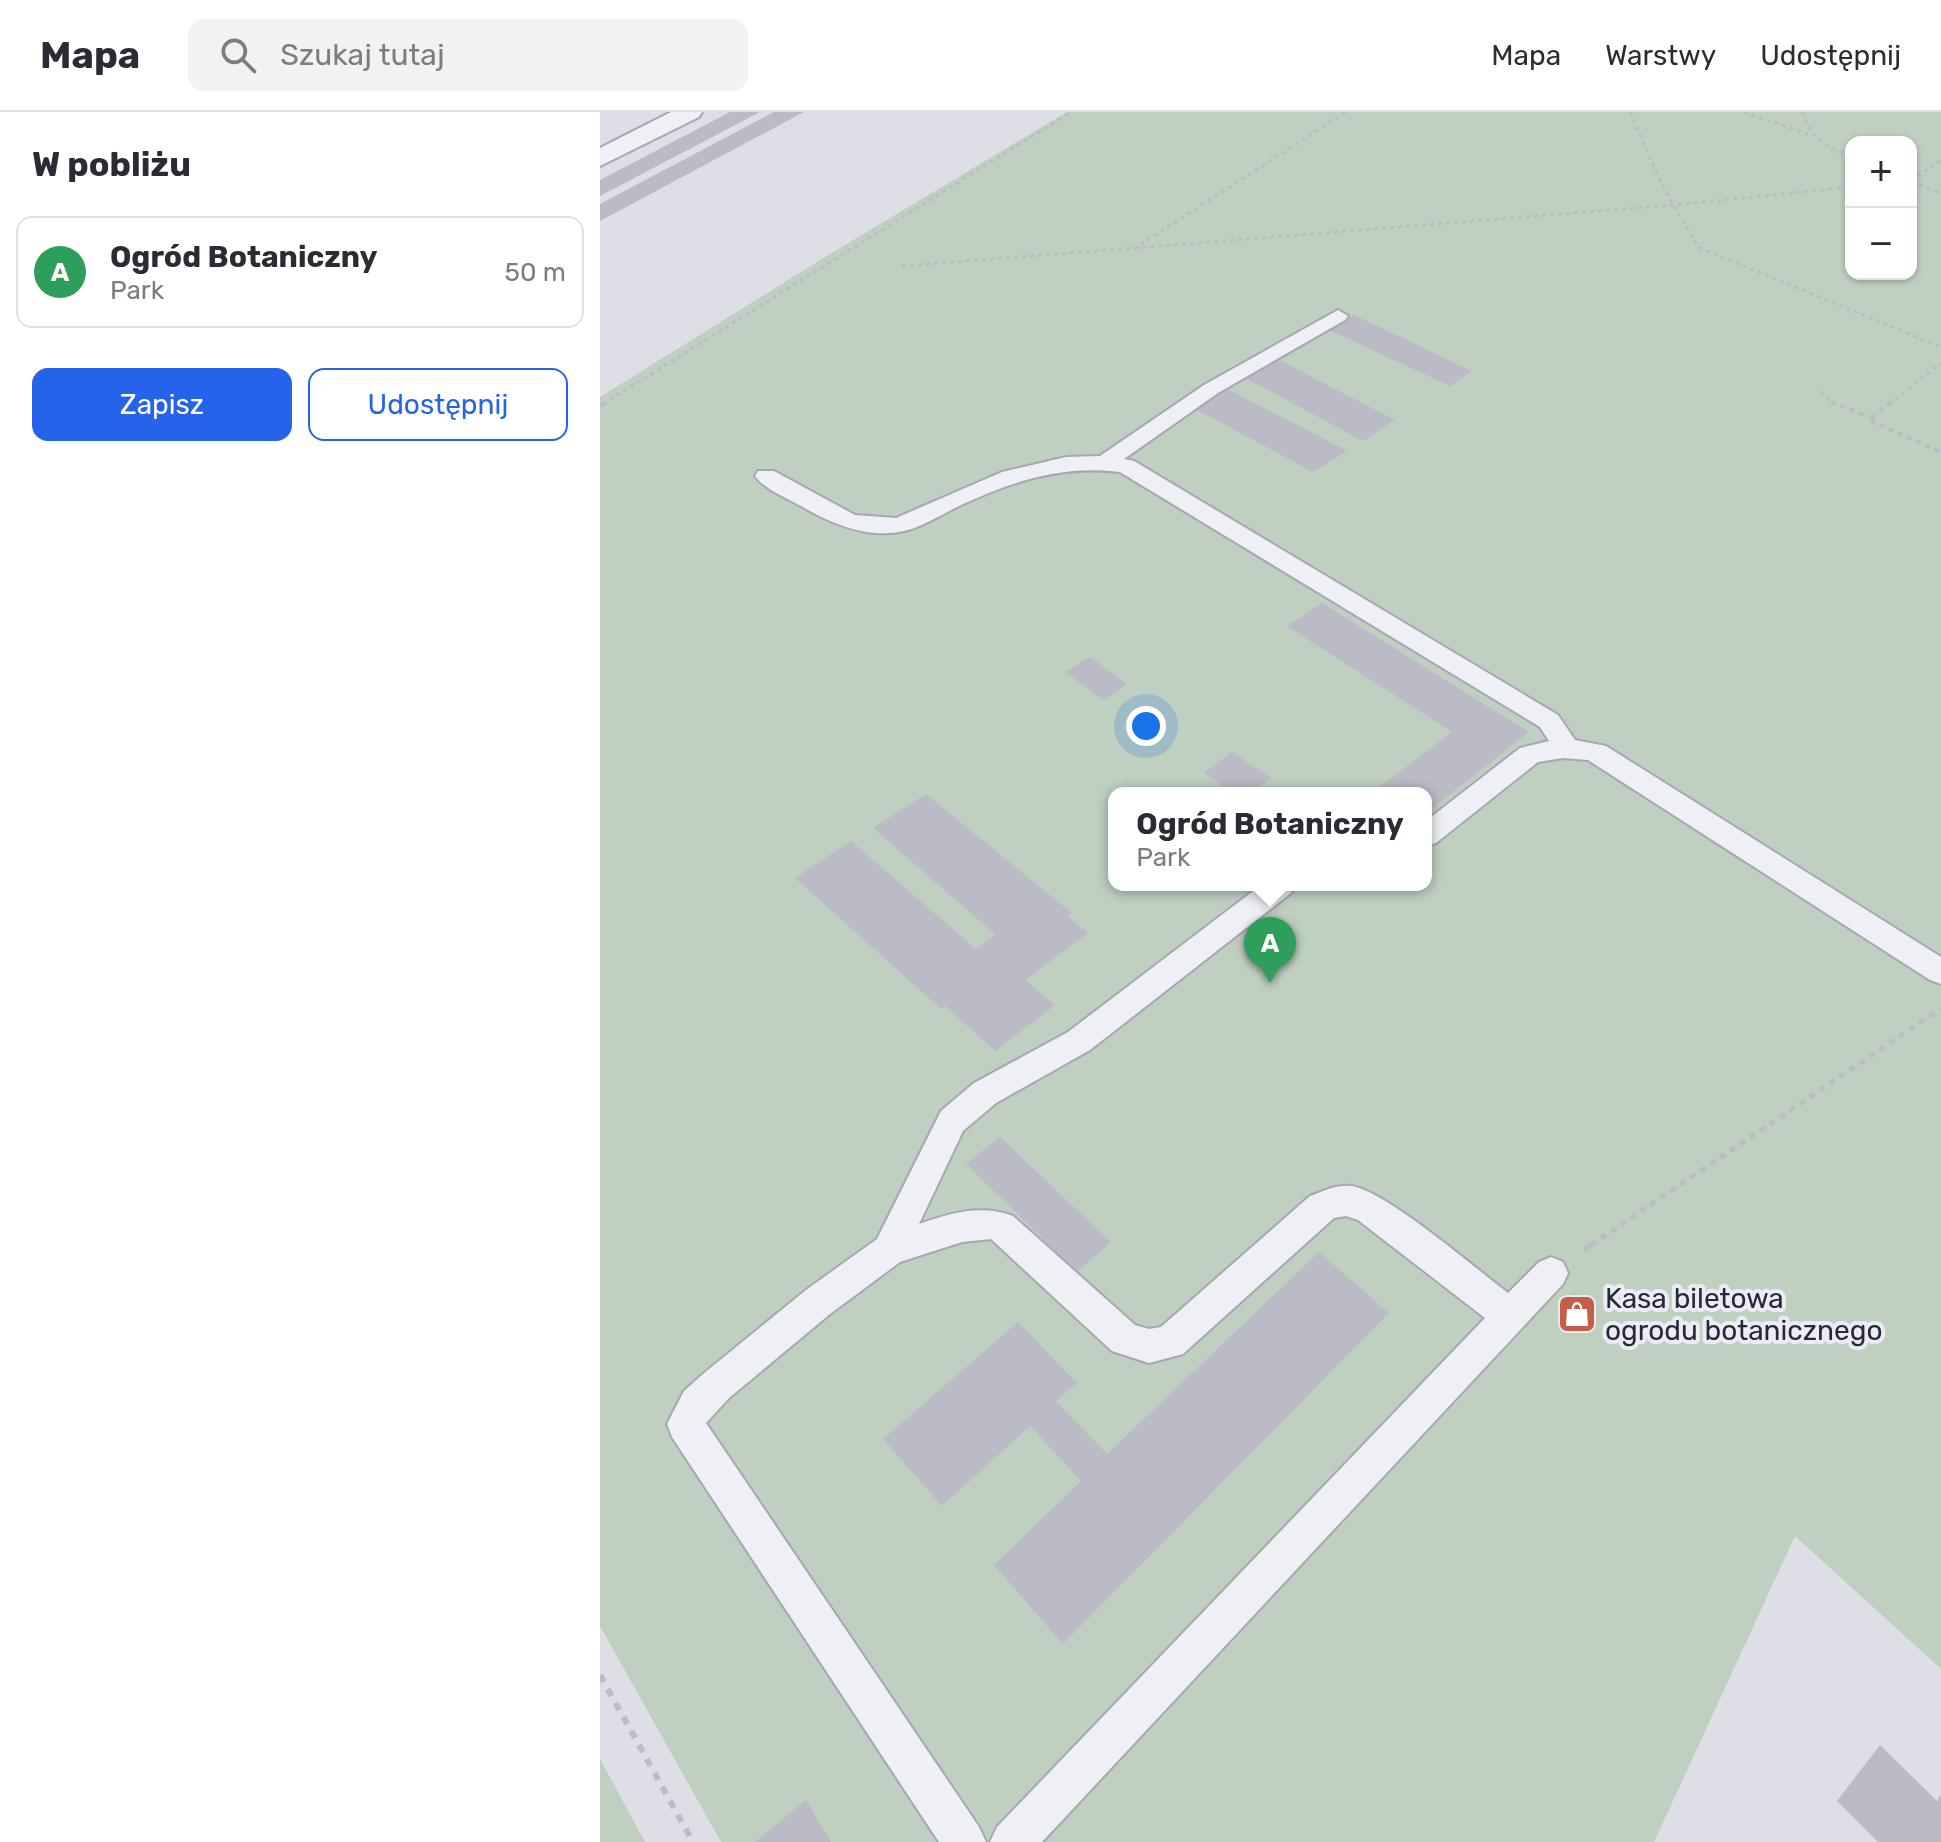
<!DOCTYPE html>
<html lang="pl">
<meta charset="utf-8">
<style>
:root{--surface:#fff;--page:#f2f2f3;--text:#2b2b33;--muted:#7c7c81;--line:#e1e1e2;--accent:#2563eb}
body{margin:0;font-family:Rubik,sans-serif;background:var(--page);color:var(--text)}
.controls{position:absolute;right:24px;top:24px;display:grid;overflow:hidden;border-radius:16px;box-shadow:0 2px 6px #0004}
.controls button{width:72px;height:72px;display:grid;place-items:center;padding:0;border:0;border-bottom:2px solid var(--line);background:var(--surface);color:var(--text);font:40px sans-serif}
.you{position:absolute;left:546px;top:614px;width:28px;height:28px;margin:-20px;border:6px solid #fff;border-radius:50%;background:#1a73e8;box-shadow:0 0 0 12px #1a73e833}
.badge{display:grid;place-items:center;width:52px;height:52px;border-radius:50%;background:var(--accent);color:#fff;font-size:26px;font-weight:700}
.pin{position:absolute;translate:-50% -66px;filter:drop-shadow(0 2px 4px #0008)}
.pin::after{content:'';position:absolute;top:42px;width:28px;height:24px;background:inherit;clip-path:polygon(0 0,100% 0,50% 100%)}
.popup{position:absolute;left:508px;top:675px;width:324px;height:104px;box-sizing:border-box;display:grid;place-content:center;border-radius:16px;background:var(--surface);filter:drop-shadow(0 2px 6px #0005);font-size:26px;white-space:nowrap;color:var(--muted)}
.popup b{font-size:30px;color:var(--text)}
.popup::after{content:'';position:absolute;left:50%;top:100%;margin-left:-16px;border:16px solid transparent;border-top-color:var(--surface)}
.list{margin:0;padding:0;list-style:none}
h2{display:flex;justify-content:space-between;align-items:center;height:104px;margin:0;padding:0 32px;font-size:34px}
h2 small{font-size:26px;font-weight:400;color:var(--muted)}
.list li{display:grid;grid-template-columns:52px 1fr auto;gap:24px;align-items:center;box-sizing:border-box;height:112px;margin:0 16px 16px;padding:0 16px;border:2px solid var(--line);border-radius:16px}
.list b{display:block;font-size:30px;white-space:nowrap}
.list p{margin:0;font-size:26px;white-space:nowrap;color:var(--muted)}
.list em{font-size:26px;font-style:normal;color:var(--muted)}
.actions{display:flex;gap:16px;padding:24px 32px}
.actions a{flex:1;padding:18px 0;border:2px solid var(--accent);border-radius:16px;text-align:center;font-size:28px;color:var(--accent)}
.actions .main{background:var(--accent);color:#fff}
.icon{flex:none;width:44px;height:44px;fill:none;stroke:currentColor;stroke-width:2;stroke-linecap:round;stroke-linejoin:round}
.map{position:relative;flex:none;width:1341px;height:1730px;overflow:hidden}
header{display:flex;align-items:center;gap:48px;box-sizing:border-box;height:112px;padding:0 40px;background:var(--surface);border-bottom:2px solid var(--line)}
header strong{font-size:38px}
nav{display:flex;gap:44px;margin-inline-start:auto;font-size:28px}
.search{width:560px;height:72px;background:var(--page);display:flex;align-items:center;gap:20px;box-sizing:border-box;padding:0 28px;border-radius:16px;color:var(--muted);font-size:30px}
main{display:flex}
aside{flex:1;background:var(--surface)}
.map>svg:first-child{display:block}
.green{fill:#bfcfc0;fill-rule:evenodd}
.building{fill:#bbbbc8}
.lines{fill:none;stroke-linecap:round;stroke-linejoin:round}
.service-casing{stroke:#a6a7b3;stroke-width:4}
.tertiary-casing{stroke:#a6a7b3;stroke-width:4}
.path-far3{stroke:#bbbcc5;stroke-width:3;stroke-dasharray:4 4;stroke-linecap:butt}
.path-far2{stroke:#bbbcc5;stroke-width:4;stroke-dasharray:5 5;stroke-linecap:butt}
.path-far1{stroke:#bbbcc5;stroke-width:5;stroke-dasharray:6 6;stroke-linecap:butt}
.path{stroke:#bbbcc5;stroke-width:6;stroke-dasharray:8 8;stroke-linecap:butt}
.service{fill:#eff0f5;fill-rule:evenodd}
.tertiary{fill:#eff0f5;fill-rule:evenodd}
.labels{text-anchor:middle;stroke-width:8;stroke-linejoin:round;paint-order:stroke}
.poi-label{font-size:28px;fill:#27283c;stroke:#ecedf4;text-anchor:start}
</style>
<header>
<strong>Mapa</strong>
<div class="search"><svg class="icon" aria-label="search" viewBox="0 0 24 24"><circle cx="10" cy="10" r="6"/><path d="M15 15l6 6"/></svg>Szukaj tutaj</div>
<nav><a>Mapa</a><a>Warstwy</a><a>Udostępnij</a></nav>
</header>
<main>
<aside>
<h2>W pobliżu<small></small></h2>
<ul class="list">
<li><span class="badge" style="background:#2e9e5b">A</span><div><b>Ogród Botaniczny</b><p>Park</p></div><em>50 m</em></li>
</ul>
<div class="actions"><a class="main">Zapisz</a><a>Udostępnij</a></div>
</aside>
<div class="map">
<svg width="1341" height="1730" viewBox="0 0 1341 1730">
<rect width="100%" height="100%" fill="#dddee6"/>
<g class="green">
<path d="M467,0H1341V1557L1195,1424L1054,1730H121L0,1514V285L225,145ZM1251,30H1311V162H1251ZM514,681H826V773H514Z"/>
<polygon points="0,1647 45,1730 0,1730"/>
</g>
<g class="building">
<polygon points="130,0 160,0 0,84 0,68"/>
<polygon points="174,0 204,0 0,109 0,92"/>
<polygon points="754,203 872,259 850,274 729,218"/>
<polygon points="679,248 795,308 763,329 645,266"/>
<polygon points="628,277 747,339 713,360 595,297"/>
<polygon points="722,491 929,620 826,701 826,681 772,681 852,620 687,514"/>
<polygon points="490,545 527,572 504,588 465,560"/>
<polygon points="632,640 671,666 652,681 633,681 604,661"/>
<polygon points="326,682 473,802 467,804 488,821 425,868 455,893 395,939 345,894 341,897 195,766 251,729 376,837 396,823 273,716"/>
<polygon points="400,1025 511,1130 477,1160 366,1052"/>
<polygon points="719,1140 789,1201 463,1532 394,1453 481,1369 430,1314 342,1394 283,1327 418,1210 477,1271 456,1289 507,1342"/>
<polygon points="973,1180 996,1199 979,1217 957,1198"/>
<polygon points="1280,1633 1337,1689 1341,1683 1341,1730 1278,1730 1237,1689"/>
<polygon points="206,1688 231,1730 155,1730"/>
</g>
<g class="lines">
<defs>
<g id="service">
<path d="M738,198L748,204L745,208L618,281L524,347L534,349L958,603L975,628L1006,634L1341,845V872L1330,868L988,648L963,646L938,650L836,731L826,734V709L920,636L949,629L940,615L520,360C462,353 413,369 361,393C342,402 320,417 299,420C265,426 230,411 201,394C187,386 164,377 155,364L158,359H174L255,403L296,406L402,360L466,345L500,344L604,273Z"/>
<path d="M661,773H695L691,781L490,938L396,991L363,1019L319,1112C351,1101 380,1092 413,1104L535,1213L549,1217L561,1215L710,1084C723,1079 737,1072 752,1074C787,1080 875,1156 908,1181L939,1150L951,1145L963,1150L968,1161L963,1172L442,1730H390L397,1715L885,1206L758,1108L746,1104L734,1106L583,1242L549,1251L512,1239L391,1127L362,1130L300,1150L230,1202L129,1286L106,1311L379,1715L386,1730H339L72,1325L67,1312L84,1279L103,1262L206,1178L277,1127L341,999L374,971L468,920Z"/>
</g>
<polygon id="tertiary" points="71,0 102,0 99,5 0,54 0,36"/>
</defs>
<use href="#service" class="service-casing"/>
<use href="#tertiary" class="tertiary-casing"/>
<g class="path-far3">
<polyline points="1030,0 1063,75 1098,135 1341,235"/>
<polyline points="1144,0 1208,22"/>
<path d="M1202,0C1212,26 1226,35 1251,45"/>
<polyline points="1311,69 1341,48"/>
<polyline points="1312,69 1341,82"/>
<polyline points="535,136 1073,93 1251,75"/>
<polyline points="302,154 535,136 746,0"/>
<polyline points="1221,279 1233,292"/>
<polyline points="3,292 471,0"/>
<polyline points="1289,292 1341,251"/>
</g>
<g class="path-far2">
<polyline points="1231,290 1271,305"/>
<polyline points="1291,290 1269,308 1341,340"/>
<polyline points="0,294 6,290"/>
</g>
<polyline class="path-far1" points="991,1133 1340,897"/>
<g class="path">
<polyline points="984,1138 994,1131"/>
<polyline points="0,1563 93,1730"/>
</g>
<use href="#service" class="service"/>
<use href="#tertiary" class="tertiary"/>
</g>
<defs>
<symbol id="shop-square" viewBox="-11 -11 22 22"><rect x="-9" y="-9" width="18" height="18" rx="4" fill="#c55d48" stroke="#ecedf4"/><path d="M-5-2.5h2.3a2.7 3.5 0 0 1 5.4 0H5L5.5 6h-11ZM-1.5-2.5h3a1.5 2.3 0 0 0-3 0Z" fill="#fff"/></symbol>
</defs>
<g fill-rule="evenodd">
<use href="#shop-square" x="955" y="1180" width="44" height="44"/>
</g>
<g class="labels">
<g class="poi-label">
<text x="1005" y="1196">Kasa biletowa<tspan x="1005" dy="32">ogrodu botanicznego</tspan></text>
</g>
</g>
</svg>
<div class="controls">
<button>+</button>
<button>−</button>
</div>
<div class="you"></div>
<div class="pin badge" style="left:670px;top:871px;background:#2e9e5b">A</div>
<div class="popup"><b>Ogród Botaniczny</b>Park</div>
</div>
</main>
